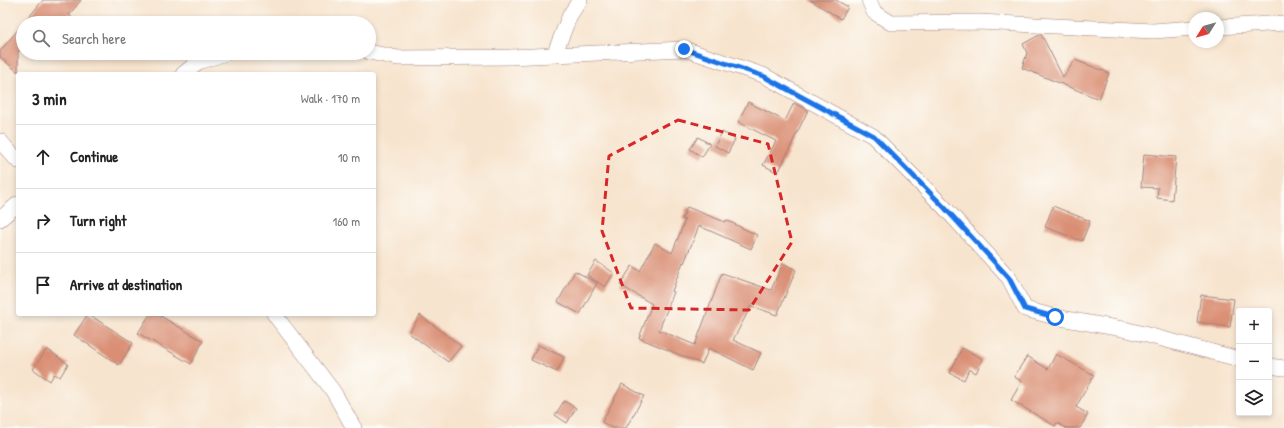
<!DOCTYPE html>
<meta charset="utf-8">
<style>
:root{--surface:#fff;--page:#f2f2f2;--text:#222;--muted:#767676;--line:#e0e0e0}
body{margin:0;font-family:"Patrick Hand",sans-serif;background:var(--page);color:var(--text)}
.controls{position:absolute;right:12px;bottom:12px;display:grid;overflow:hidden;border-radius:4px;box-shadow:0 2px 6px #0003}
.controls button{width:36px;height:36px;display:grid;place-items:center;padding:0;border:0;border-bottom:1px solid var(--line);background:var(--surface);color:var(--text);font:20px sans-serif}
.compass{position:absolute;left:1188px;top:12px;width:36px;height:36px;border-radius:50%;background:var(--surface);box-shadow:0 2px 6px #0003;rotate:233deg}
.stop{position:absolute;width:12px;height:12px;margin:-9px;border:3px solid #1a73e8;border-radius:50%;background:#fff}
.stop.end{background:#1a73e8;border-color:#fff;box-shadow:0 1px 4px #0008}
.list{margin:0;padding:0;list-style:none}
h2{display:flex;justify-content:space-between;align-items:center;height:52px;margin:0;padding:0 16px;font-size:17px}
h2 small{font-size:13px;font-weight:400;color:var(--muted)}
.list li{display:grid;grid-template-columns:26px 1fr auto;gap:12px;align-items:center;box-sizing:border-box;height:64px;padding:0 16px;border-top:1px solid var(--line)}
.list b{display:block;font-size:15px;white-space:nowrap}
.list em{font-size:13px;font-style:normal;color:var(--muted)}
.icon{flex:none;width:22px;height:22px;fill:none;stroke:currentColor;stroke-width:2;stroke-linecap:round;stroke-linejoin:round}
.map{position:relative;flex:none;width:1284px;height:428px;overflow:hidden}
.search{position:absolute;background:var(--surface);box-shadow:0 2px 6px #0003;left:16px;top:16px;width:360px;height:44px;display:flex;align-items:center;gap:10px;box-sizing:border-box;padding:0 14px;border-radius:22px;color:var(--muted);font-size:15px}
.panel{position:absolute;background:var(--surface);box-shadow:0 2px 6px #0003;left:16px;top:72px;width:360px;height:244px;border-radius:4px}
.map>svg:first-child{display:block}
.building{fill:#da8f74}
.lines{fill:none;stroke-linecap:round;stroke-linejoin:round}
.street-casing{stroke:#a0827c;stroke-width:16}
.street{stroke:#fff;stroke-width:15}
.route{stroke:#1a73e8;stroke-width:5}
.marked{fill:none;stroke:#d62828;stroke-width:3;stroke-dasharray:8 5;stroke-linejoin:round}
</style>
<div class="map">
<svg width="1284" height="428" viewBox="0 0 1284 428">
<rect width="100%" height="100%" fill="#fdfcf7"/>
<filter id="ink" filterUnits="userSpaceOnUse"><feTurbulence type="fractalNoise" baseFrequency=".025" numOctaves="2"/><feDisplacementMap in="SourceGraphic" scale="8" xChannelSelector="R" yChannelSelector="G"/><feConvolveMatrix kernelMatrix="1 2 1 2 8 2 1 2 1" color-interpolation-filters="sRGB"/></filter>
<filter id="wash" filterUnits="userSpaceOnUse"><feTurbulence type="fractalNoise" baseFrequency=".012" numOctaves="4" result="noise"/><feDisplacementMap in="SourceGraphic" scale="16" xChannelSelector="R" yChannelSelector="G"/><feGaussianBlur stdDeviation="0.9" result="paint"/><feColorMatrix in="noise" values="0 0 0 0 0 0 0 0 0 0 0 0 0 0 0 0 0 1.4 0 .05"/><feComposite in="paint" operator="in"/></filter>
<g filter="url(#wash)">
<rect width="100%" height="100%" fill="#f7e4ce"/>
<g id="blocks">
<g class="building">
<polygon points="43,0 81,0 69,15 78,23 24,23"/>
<polygon points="810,0 836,0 848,7 841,19"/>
<polygon points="23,24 23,46 18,52 18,72 0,57 0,51"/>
<polygon points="1041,34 1063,77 1075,60 1109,73 1099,99 1022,68 1027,53 1023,44"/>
<polygon points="748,102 785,121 794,103 808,110 778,173 763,165 776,141 738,122"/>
<polygon points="722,132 735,139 728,153 715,146"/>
<polygon points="698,137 710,144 702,157 690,149"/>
<polygon points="1144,154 1176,157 1172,200 1157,198 1158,188 1141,187"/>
<polygon points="1053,206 1090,221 1082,241 1045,227"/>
<polygon points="687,207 725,222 726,220 757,235 751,249 699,226 684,263 683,262 672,291 674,292 659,330 695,345 722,273 771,290 783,263 796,270 777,315 751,306 733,340 761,353 753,370 709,348 702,364 639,338 652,304 620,285 632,266 640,271 655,243 672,253 685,220 682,219"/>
<polygon points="596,261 614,273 605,287 587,275"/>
<polygon points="575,271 597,283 580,314 558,302"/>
<polygon points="1201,295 1234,299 1230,327 1197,322"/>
<polygon points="88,314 133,343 119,365 74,335"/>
<polygon points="150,314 157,314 203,341 191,364 138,333"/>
<polygon points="420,315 461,346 448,362 409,333"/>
<polygon points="538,345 564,357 557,372 531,360"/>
<polygon points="962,348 983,359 976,373 969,369 964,380 950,373"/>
<polygon points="47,349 68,364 60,377 54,374 50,381 33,369"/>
<polygon points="1056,354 1094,375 1076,407 1088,414 1080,428 1066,428 1057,423 1055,426 1011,400 1022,381 1014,377 1027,356 1048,369"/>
<polygon points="622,384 644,396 626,428 612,428 602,422"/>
<polygon points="564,401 576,408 567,423 555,415"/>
</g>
</g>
</g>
<g filter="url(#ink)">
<use href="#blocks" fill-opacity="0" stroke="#a0827c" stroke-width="1"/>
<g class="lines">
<defs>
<g id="street">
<polyline points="869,0 874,12 891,23 979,22 1153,31 1194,28"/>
<polyline points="1218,27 1284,23"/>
<polyline points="369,52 398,58 511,57 684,49 763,75 873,136 944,207 1009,278 1025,309 1055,317 1128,330 1239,359"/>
<polyline points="554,55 570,15 580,0"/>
<polyline points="183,74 198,62 226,53"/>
<polyline points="0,141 18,161"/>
<polyline points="0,219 18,204"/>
<polyline points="274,314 333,391 354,428"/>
<polyline points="1269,366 1284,368"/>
</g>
</defs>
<use href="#street" class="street-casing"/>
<use href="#street" class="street"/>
</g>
</g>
<g class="lines" filter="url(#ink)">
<polyline class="route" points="684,49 763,76 874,136 944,207 1009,278 1025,309 1055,317"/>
</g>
<path class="marked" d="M678,120L768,144L792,242L749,310L631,308L602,231L609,156Z"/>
</svg>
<div class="controls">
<button>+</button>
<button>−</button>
<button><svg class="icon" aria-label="layers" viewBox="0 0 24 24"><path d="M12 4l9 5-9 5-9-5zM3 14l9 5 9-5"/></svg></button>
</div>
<svg class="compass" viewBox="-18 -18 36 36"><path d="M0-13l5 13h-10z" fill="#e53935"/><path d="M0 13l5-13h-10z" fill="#767676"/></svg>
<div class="stop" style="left:1055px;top:317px"></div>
<div class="stop end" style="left:684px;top:49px"></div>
<div class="search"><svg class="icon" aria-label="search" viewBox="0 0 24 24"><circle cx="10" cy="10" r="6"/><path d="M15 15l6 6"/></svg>Search here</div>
<section class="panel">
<h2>3 min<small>Walk · 170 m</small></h2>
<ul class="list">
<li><svg class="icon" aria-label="ahead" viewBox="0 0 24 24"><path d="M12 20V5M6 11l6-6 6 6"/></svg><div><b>Continue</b></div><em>10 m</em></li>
<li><svg class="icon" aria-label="right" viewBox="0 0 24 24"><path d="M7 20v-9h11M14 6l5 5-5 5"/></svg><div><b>Turn right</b></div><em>160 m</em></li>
<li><svg class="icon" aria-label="arrive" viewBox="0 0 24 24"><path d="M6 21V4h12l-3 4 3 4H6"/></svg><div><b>Arrive at destination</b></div></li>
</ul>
</section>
</div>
